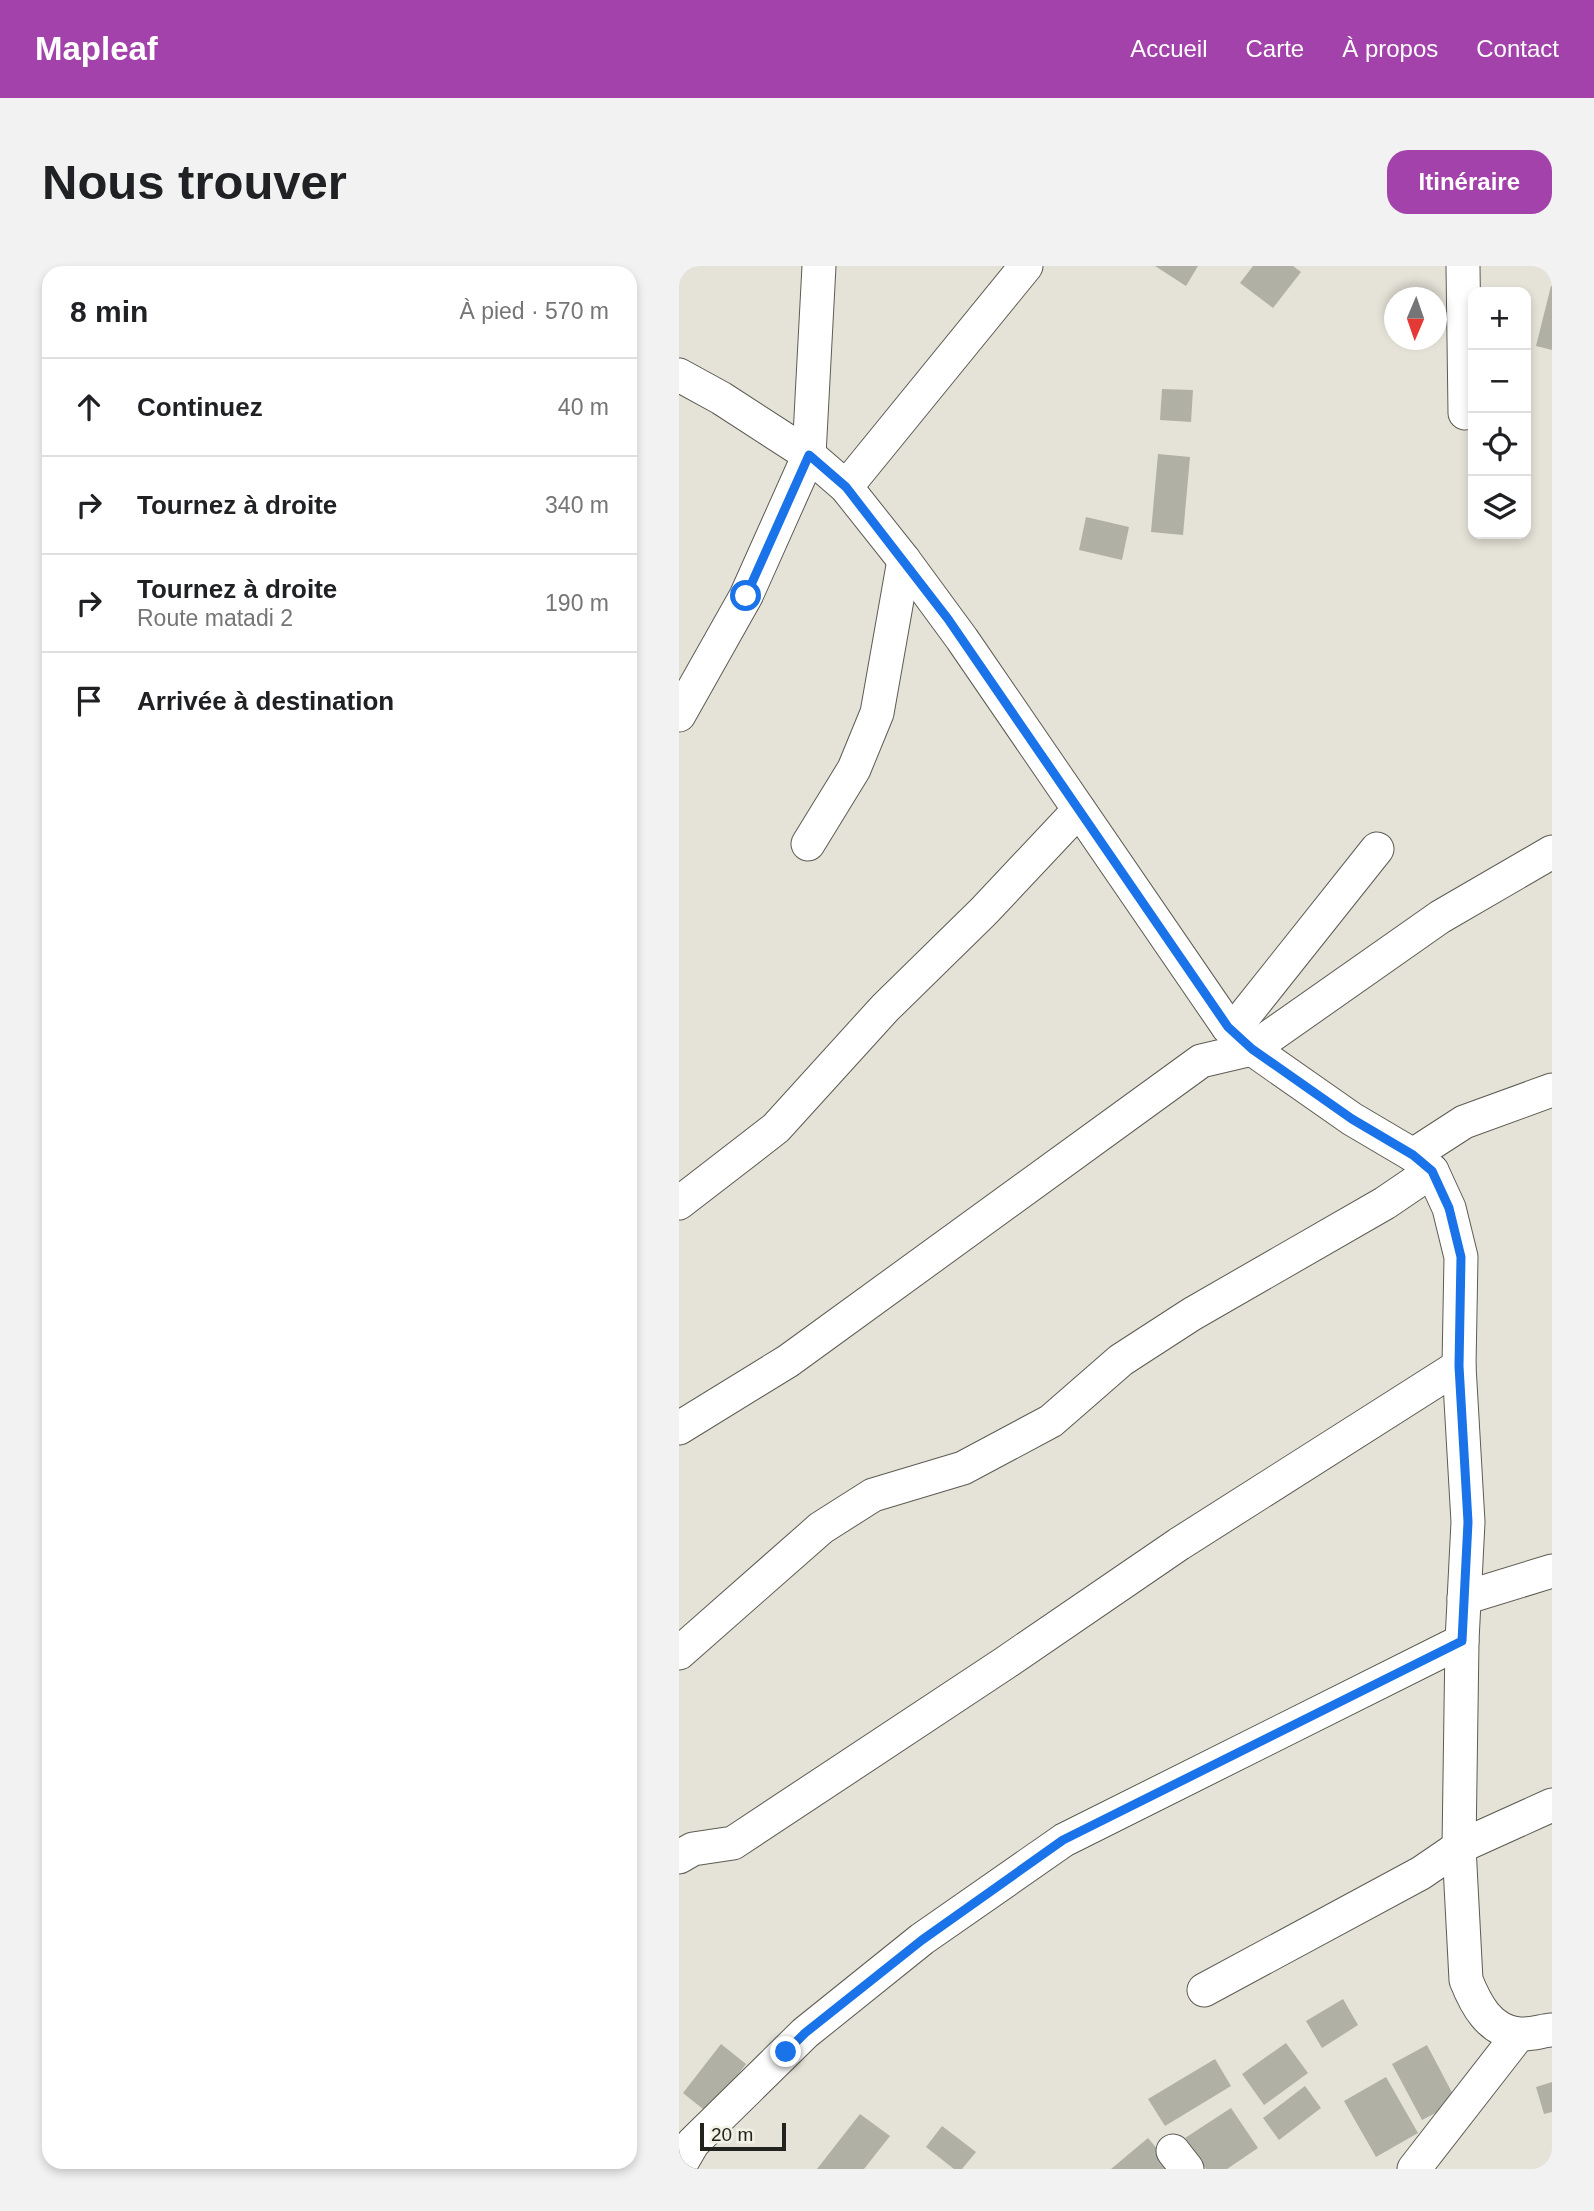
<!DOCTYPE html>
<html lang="fr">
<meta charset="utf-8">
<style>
:root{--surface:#fff;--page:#f2f2f2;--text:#202124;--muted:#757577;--line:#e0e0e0;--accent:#a342aa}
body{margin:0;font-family:Helvetica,sans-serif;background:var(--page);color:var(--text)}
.controls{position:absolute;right:21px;top:21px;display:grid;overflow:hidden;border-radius:14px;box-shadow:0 4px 10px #0003}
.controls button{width:63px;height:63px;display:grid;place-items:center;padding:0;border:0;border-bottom:2px solid var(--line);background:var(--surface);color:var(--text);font:35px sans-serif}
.compass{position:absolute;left:705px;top:21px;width:63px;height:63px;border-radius:50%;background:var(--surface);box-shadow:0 4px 10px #0003;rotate:182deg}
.scale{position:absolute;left:21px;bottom:18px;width:86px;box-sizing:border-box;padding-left:7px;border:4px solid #22221e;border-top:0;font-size:19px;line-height:24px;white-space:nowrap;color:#22221e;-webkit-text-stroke:5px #f2f1e5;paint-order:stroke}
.stop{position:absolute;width:21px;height:21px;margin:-16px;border:5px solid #1a73e8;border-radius:50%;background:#fff}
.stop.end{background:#1a73e8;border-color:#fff;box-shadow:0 2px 7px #0008}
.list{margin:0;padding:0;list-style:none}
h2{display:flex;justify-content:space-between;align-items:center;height:91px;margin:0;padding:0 28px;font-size:30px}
h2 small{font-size:23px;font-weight:400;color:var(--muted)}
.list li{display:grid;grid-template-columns:46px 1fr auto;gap:21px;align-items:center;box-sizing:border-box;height:98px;padding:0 28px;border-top:2px solid var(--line)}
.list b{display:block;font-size:26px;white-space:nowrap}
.list p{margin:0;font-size:23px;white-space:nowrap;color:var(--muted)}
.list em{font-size:23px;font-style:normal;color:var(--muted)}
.icon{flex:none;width:38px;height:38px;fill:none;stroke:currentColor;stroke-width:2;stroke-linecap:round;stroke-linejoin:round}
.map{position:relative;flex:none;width:873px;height:1903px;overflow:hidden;border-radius:21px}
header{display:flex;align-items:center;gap:42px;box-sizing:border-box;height:98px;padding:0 35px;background:var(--accent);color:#fff}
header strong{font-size:33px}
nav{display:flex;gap:38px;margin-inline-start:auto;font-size:24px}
.intro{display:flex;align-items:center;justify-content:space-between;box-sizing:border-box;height:168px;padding:0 42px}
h1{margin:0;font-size:49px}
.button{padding:18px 32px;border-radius:21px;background:var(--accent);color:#fff;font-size:24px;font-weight:700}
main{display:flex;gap:42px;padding:0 42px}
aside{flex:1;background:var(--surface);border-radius:21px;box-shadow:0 4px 10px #0003}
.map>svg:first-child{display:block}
.building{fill:#b1b0a5}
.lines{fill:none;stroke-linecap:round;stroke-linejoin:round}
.minor-casing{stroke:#5d5c53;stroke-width:35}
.minor{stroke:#fff;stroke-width:33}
.route{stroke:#1a73e8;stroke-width:9}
</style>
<header>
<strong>Mapleaf</strong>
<nav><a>Accueil</a><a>Carte</a><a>À propos</a><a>Contact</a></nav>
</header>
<div class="intro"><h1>Nous trouver</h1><a class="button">Itinéraire</a></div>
<main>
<aside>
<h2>8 min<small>À pied · 570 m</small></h2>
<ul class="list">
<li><svg class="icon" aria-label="ahead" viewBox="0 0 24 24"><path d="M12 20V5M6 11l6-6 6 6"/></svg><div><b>Continuez</b></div><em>40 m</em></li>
<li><svg class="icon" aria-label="right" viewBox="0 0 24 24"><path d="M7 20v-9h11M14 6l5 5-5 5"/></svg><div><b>Tournez à droite</b></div><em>340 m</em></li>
<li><svg class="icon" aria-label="right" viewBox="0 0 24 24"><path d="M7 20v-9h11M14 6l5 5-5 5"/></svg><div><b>Tournez à droite</b><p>Route matadi 2</p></div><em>190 m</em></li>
<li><svg class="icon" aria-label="arrive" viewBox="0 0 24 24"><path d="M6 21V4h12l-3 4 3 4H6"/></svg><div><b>Arrivée à destination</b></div></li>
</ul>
</aside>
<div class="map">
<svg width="873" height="1903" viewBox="0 0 873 1903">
<rect width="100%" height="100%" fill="#e5e3d8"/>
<g class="building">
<polygon points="476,0 519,0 507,20"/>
<polygon points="574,0 614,0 622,6 594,42 561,17"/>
<polygon points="872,20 873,20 873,84 857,80"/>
<polygon points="483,123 514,124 512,156 481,154"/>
<polygon points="479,188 511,191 504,269 472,266"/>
<polygon points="407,251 450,261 443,294 400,284"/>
<polygon points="664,1733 679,1759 643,1782 627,1755"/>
<polygon points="607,1777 629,1807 585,1839 563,1808"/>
<polygon points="42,1778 67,1798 29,1847 4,1827"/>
<polygon points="748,1779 778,1836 743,1854 713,1798"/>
<polygon points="536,1793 552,1820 486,1860 469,1833"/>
<polygon points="707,1811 739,1867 697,1891 665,1835"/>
<polygon points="873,1816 873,1846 865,1848 857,1821"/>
<polygon points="626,1820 642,1842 600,1874 584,1852"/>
<polygon points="552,1842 579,1882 548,1903 527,1903 506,1872"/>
<polygon points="181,1848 211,1870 185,1903 138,1903"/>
<polygon points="263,1860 297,1886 283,1903 275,1903 247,1881"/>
<polygon points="469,1872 495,1903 432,1903"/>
</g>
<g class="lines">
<defs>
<g id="minor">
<polyline points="784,0 786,147"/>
<path d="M0,109L42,132L130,189L167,221L225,294L283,373L549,761L573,783L673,853L734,889L753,905L770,942L782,991L780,1100L789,1256L783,1375L780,1581L787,1714C797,1739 810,1764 839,1768C850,1769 862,1765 873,1764"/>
<polyline points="167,221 347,0"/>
<polyline points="0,449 67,330 130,189 140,0"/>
<polyline points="129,578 175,503 198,447 225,294"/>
<polyline points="549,761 562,754 698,583"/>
<polyline points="734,889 785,856 873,824"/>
<polyline points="0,937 97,862 206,742 305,645 400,544"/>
<polyline points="0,1162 109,1095 522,795 573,783 761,651 873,586"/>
<polyline points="785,1332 873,1305"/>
<polyline points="0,1387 142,1262 194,1229 284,1202 372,1155 442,1094 513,1048 706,937 753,905"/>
<polyline points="0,1591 14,1583 54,1577 326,1397 500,1278 780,1100"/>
<polyline points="525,1724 742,1607 780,1581 873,1539"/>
<polyline points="494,1885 508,1903"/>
<polyline points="0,1901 14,1877 126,1767 243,1673 385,1574 783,1375"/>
<polyline points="735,1903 840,1768"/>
</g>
</defs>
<use href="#minor" class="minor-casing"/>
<use href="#minor" class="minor"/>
</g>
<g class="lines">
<polyline class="route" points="67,330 130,189 167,221 269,353 549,761 573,783 673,853 734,889 753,905 770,942 782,991 780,1100 789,1256 783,1375 384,1574 243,1674 126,1767 107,1786"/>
</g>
</svg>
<div class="controls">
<button>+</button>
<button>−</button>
<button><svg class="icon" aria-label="locate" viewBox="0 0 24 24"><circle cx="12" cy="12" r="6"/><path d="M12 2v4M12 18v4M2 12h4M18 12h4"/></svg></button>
<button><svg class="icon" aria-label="layers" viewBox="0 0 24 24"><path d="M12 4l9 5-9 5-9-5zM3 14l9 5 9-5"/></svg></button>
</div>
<svg class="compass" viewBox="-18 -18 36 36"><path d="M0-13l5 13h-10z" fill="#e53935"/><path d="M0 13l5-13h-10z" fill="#757577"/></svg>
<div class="scale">20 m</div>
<div class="stop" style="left:67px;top:330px"></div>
<div class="stop end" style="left:107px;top:1786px"></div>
</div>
</main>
